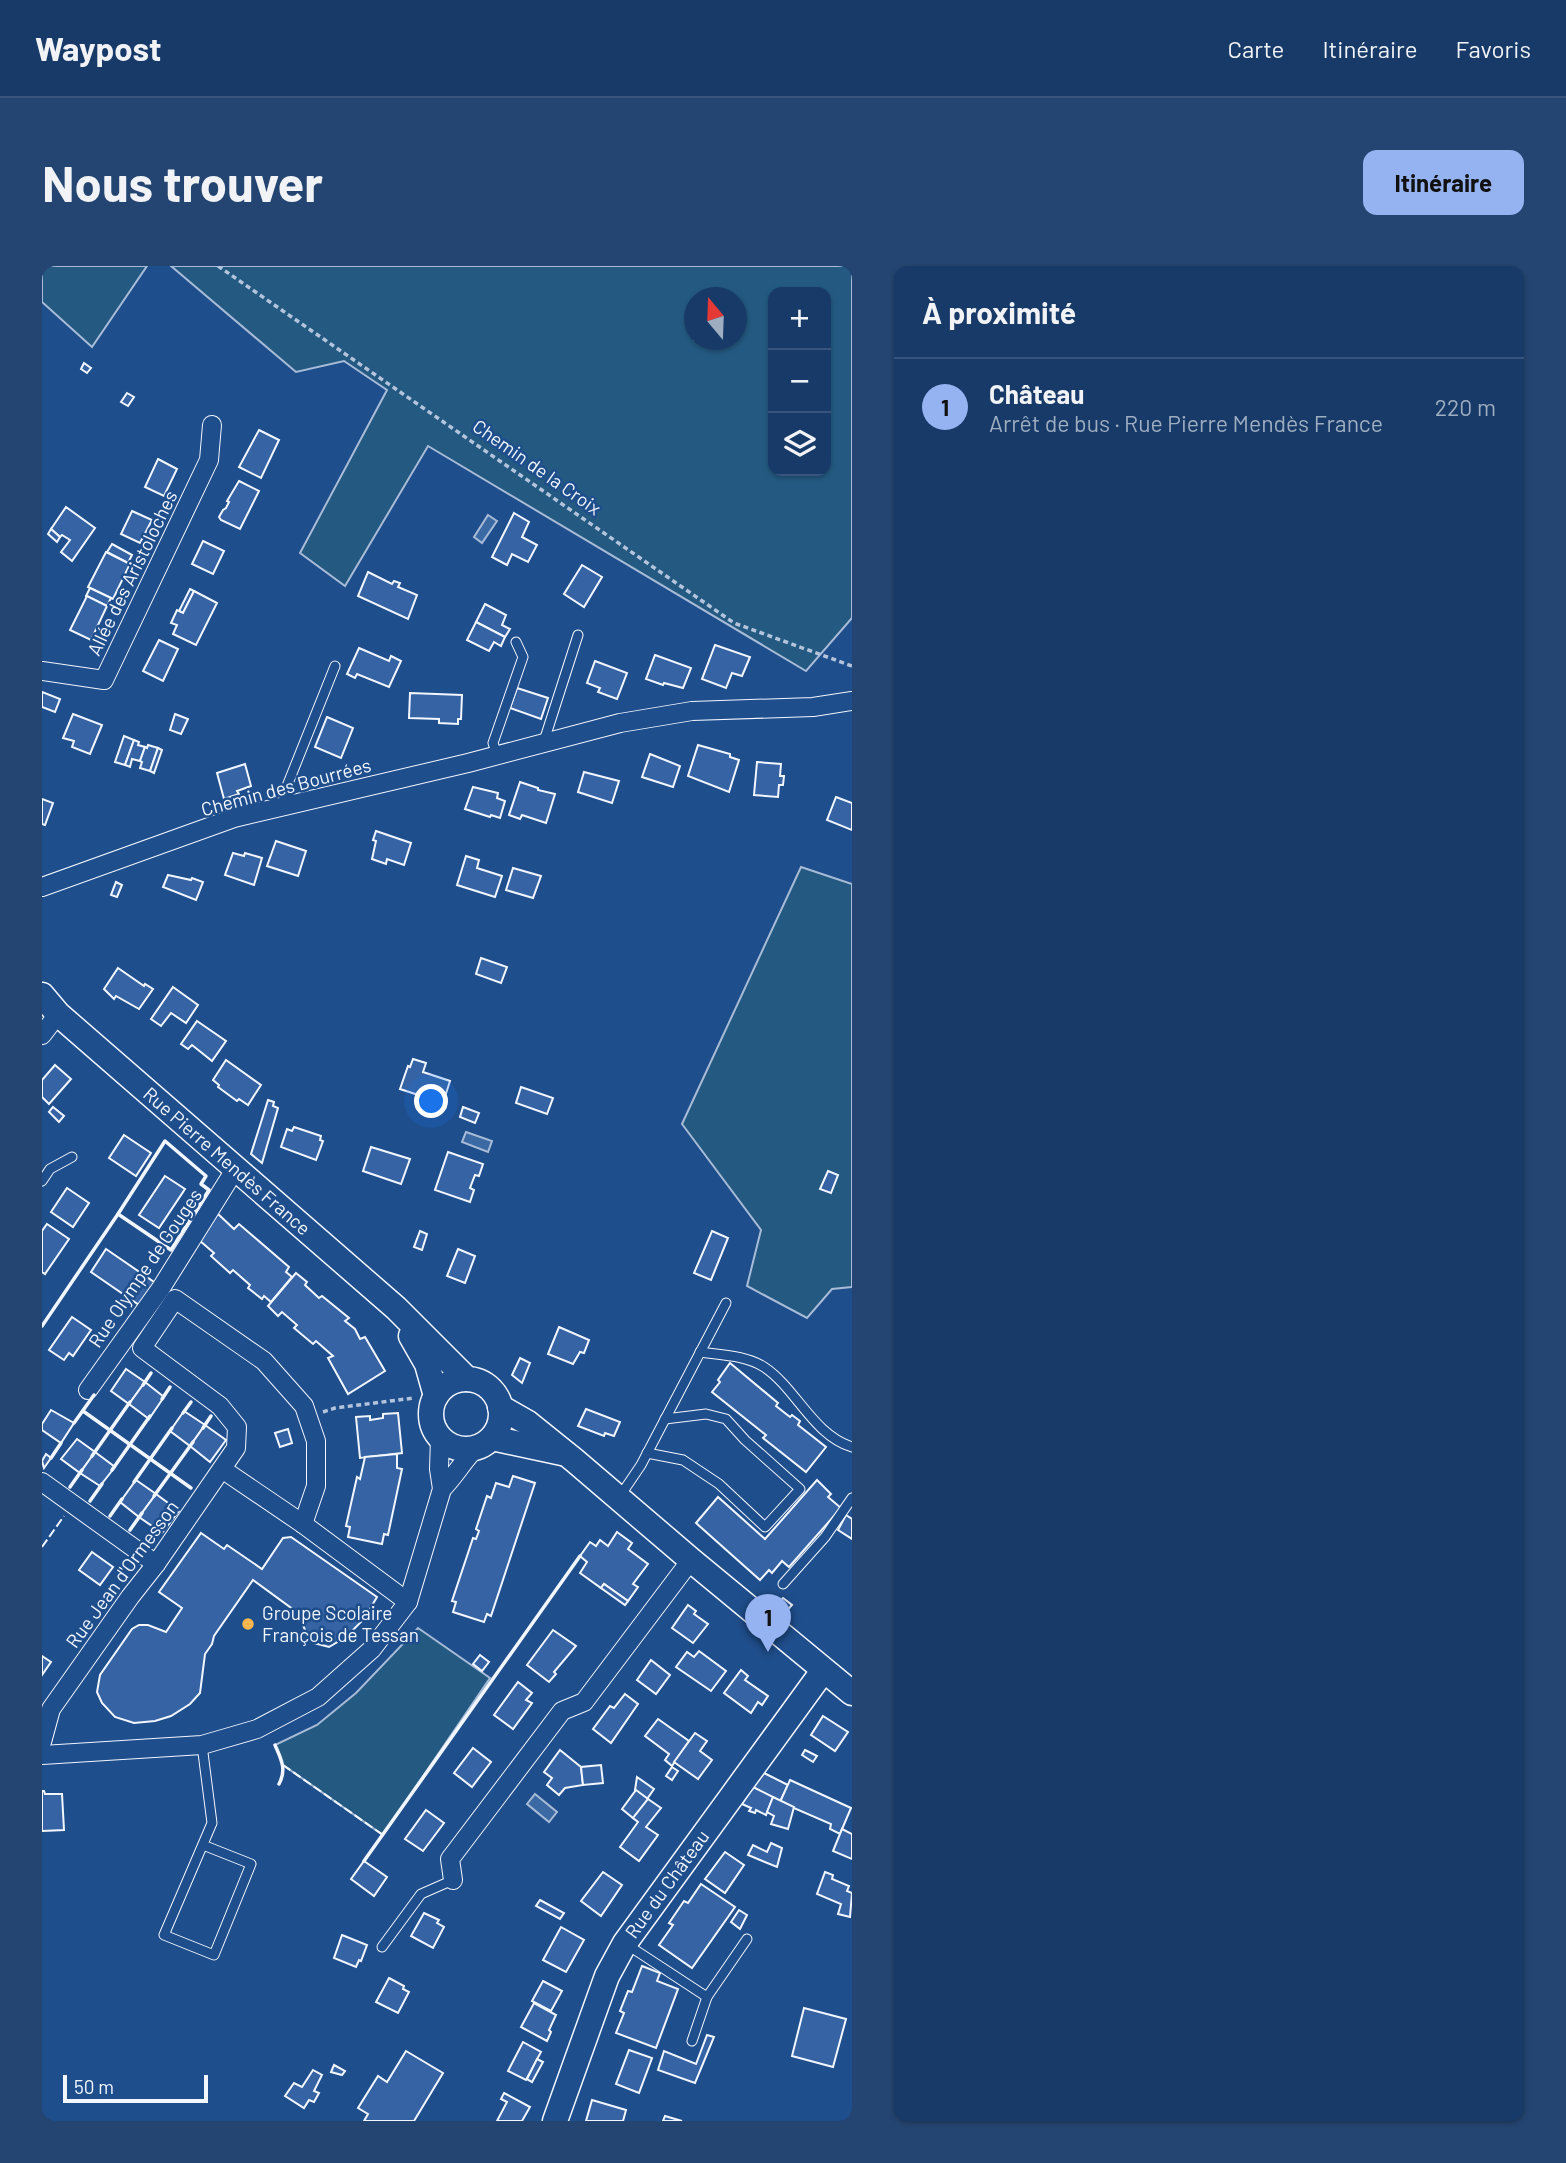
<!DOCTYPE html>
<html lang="fr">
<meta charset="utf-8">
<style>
:root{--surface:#173a69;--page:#244571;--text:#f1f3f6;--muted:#9eadc0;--line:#36547d;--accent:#95b2f1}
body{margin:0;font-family:Barlow,sans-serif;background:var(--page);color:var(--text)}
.controls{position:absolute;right:21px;top:21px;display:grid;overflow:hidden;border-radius:14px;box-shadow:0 2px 5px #0004}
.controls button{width:63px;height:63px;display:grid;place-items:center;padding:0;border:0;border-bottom:2px solid var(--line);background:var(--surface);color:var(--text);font:35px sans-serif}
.compass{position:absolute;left:642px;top:21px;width:63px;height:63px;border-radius:50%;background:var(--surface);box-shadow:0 2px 5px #0004;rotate:341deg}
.scale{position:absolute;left:21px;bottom:18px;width:145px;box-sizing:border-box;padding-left:7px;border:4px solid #f2f6ff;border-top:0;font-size:19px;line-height:24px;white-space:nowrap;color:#f2f6ff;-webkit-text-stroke:5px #1f4e8c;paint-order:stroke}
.you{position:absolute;left:390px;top:836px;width:24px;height:24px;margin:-18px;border:5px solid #fff;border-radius:50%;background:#1a73e8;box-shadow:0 0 0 10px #1a73e833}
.badge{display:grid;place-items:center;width:46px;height:46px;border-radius:50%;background:var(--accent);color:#111;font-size:23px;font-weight:700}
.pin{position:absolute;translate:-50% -58px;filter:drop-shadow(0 2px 4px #0008)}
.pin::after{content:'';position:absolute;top:37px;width:24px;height:21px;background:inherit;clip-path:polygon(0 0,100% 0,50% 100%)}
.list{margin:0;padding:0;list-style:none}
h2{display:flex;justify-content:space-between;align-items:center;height:91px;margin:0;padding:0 28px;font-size:30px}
h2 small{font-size:23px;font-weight:400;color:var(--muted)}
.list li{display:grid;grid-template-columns:46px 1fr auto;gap:21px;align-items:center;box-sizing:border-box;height:98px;padding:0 28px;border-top:2px solid var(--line)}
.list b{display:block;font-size:26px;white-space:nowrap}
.list p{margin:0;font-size:23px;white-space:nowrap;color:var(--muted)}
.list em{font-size:23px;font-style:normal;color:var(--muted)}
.icon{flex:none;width:38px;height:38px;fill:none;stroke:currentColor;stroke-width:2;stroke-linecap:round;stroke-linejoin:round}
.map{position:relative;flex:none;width:810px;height:1855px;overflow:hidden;border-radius:14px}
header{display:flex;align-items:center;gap:42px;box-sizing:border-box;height:98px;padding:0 35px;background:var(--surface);border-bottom:2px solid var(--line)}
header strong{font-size:33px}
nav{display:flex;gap:38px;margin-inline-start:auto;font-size:24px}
.intro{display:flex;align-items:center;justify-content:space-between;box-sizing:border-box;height:168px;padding:0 42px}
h1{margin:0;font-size:49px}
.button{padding:18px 32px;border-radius:14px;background:var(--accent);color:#111;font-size:24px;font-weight:700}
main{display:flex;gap:42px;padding:0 42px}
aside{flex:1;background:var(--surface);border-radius:14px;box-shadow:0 2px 5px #0004}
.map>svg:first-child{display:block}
.green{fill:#245a82;stroke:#a8bbd7;stroke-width:2;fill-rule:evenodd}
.water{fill:#3b69a3;stroke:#a8bbd7;stroke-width:2}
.building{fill:#3563a3;stroke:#f2f6ff;stroke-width:2}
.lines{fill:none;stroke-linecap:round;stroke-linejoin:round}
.lane-casing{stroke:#f2f6ff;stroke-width:11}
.street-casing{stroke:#f2f6ff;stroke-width:20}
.secondary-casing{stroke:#f2f6ff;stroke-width:27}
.path{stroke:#b3c4dc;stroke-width:3.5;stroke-dasharray:5 3.5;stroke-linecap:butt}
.lane{stroke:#1f4e8c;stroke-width:9}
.street{stroke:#1f4e8c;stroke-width:18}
.secondary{stroke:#1f4e8c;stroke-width:24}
.fence{stroke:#f2f6ff;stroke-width:2;stroke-dasharray:9 3.5;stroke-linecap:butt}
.wall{stroke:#f2f6ff;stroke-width:3.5}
.poi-dot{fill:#ffb74d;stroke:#1f4e8c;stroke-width:2.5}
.labels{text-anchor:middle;stroke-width:5;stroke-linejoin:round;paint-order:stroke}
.street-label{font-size:19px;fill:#f2f6ff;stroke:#1f4e8c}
.poi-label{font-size:19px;fill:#f2f6ff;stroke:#1f4e8c;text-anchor:start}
</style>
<header>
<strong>Waypost</strong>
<nav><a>Carte</a><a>Itinéraire</a><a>Favoris</a></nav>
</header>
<div class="intro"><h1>Nous trouver</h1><a class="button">Itinéraire</a></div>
<main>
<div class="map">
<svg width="810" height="1855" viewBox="0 0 810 1855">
<rect width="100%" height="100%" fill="#1f4e8c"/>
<g class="green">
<polygon points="0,0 105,0 50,81 0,36"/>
<path d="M129,0H810V352L764,405L386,180L303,320L258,287L345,124L302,95L254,106ZM731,26H784V205H731ZM652,32H694V74H652Z"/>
<polygon points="759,601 810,618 810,1021 790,1023 765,1052 705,1020 719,964 640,858"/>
<polygon points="376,1362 448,1412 341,1569 241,1499 233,1479 275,1459 314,1427"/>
</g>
<g class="water">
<polygon points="446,249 455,255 440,277 432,271"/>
<polygon points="424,866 450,875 446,886 420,876"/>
<polygon points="493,1528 515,1546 507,1556 485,1538"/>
</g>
<g class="building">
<polygon points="42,97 49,102 45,107 39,103"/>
<polygon points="85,127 92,131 86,140 79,136"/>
<polygon points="217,164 237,174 219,212 197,201"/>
<polygon points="116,193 135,203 122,230 103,221"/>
<polygon points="197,215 217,225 198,263 179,254 177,251 181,244 184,242 187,236 185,235"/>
<polygon points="24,241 53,262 30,295 19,286 28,274 20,269 18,271 9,263"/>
<polygon points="90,245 110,254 98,277 79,268"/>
<polygon points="472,247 487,256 480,271 495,279 486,296 470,288 465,299 450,291"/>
<polygon points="9,263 18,271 15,276 6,268"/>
<polygon points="161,275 182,285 171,308 150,298"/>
<polygon points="70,278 90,289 86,297 65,286"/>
<polygon points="64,286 88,298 71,333 46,321"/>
<polygon points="540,299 560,311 542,341 522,328"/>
<polygon points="326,306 350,318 352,315 358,317 356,321 375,329 366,353 316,330"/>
<polygon points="48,322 69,332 65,340 44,330"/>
<polygon points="148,323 152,325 141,347 137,345"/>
<polygon points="152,325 175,337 154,379 131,368 135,359 129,357 135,344 141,347"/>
<polygon points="45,330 65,340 49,374 28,364"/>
<polygon points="443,338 464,349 460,359 468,363 463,371 434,356"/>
<polygon points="434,356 463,371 459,380 452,376 447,385 425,374"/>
<polygon points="117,374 136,383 121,415 101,405"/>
<polygon points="673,379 708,391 700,410 690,407 684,422 660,413"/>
<polygon points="317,382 347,395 349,390 359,395 347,421 315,408 313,412 305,408"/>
<polygon points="613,389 649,402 641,422 622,417 621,419 604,413"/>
<polygon points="553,395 585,407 575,433 556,426 558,422 545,417"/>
<polygon points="475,422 506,432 499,453 468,442"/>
<polygon points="0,426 18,433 13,446 0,441"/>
<polygon points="368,427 420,429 419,453 416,453 416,458 397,457 397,453 367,452"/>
<polygon points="31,448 60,459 48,488 30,481 32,475 21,472"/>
<polygon points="133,448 146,453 139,468 128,464"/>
<polygon points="285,451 311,462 299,492 273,481"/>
<polygon points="82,470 92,474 83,499 73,496"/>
<polygon points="92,474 97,476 96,479 103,481 98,495 90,493 88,501 83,499"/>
<polygon points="106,479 116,482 108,505 98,502 100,496 98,495 103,481 105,482"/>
<polygon points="656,479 688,488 688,491 697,494 687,526 646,510"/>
<polygon points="116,482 120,484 112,507 108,505"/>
<polygon points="608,488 638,500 631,521 600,511"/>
<polygon points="715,496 739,498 738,510 742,510 741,519 737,519 736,531 712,529"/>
<polygon points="203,498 209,520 195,525 197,528 182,533 175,507"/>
<polygon points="542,506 577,515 570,537 536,526"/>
<polygon points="478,516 496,522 496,524 513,528 504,557 480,549 478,553 467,549"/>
<polygon points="431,521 456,527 455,532 463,535 458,552 449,549 448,551 423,543"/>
<polygon points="794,531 810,537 810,564 785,554"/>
<polygon points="0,533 11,537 3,559 0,558"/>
<polygon points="334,565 369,577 362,599 345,593 344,598 330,593 334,575 331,574"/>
<polygon points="234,575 264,585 256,610 225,600"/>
<polygon points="191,587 202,590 203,587 220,592 212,619 183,609"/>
<polygon points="424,590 437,594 435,602 460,610 453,631 415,619"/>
<polygon points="471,602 499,610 491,632 464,624"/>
<polygon points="126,609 149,614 150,612 161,616 154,634 121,621"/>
<polygon points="74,616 80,619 75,631 69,629"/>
<polygon points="439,692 465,701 459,717 434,708"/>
<polygon points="76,702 102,720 103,718 111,723 97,743 74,730 72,733 62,723"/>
<polygon points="131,721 156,739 144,757 129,747 119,760 109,753"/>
<polygon points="155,755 184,775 170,795 150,779 146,783 139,778"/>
<polygon points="371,793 384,797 381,806 408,815 401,837 358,823 366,800 368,801"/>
<polygon points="184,794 219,819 206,839 197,833 195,835 176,821 177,819 171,814"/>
<polygon points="13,799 29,813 7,838 0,831 0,814"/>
<polygon points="479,821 511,832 505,848 474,837"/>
<polygon points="226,834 232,836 231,840 236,842 220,897 209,888"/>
<polygon points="11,841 22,850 17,856 7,846"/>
<polygon points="421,841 437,847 433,857 418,851"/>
<polygon points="252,861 279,870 278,874 281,875 274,894 239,881 245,863 250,865"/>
<polygon points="82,869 109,887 94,910 67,892"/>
<polygon points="329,881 368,893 359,918 321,905"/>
<polygon points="406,886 441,898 437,910 433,909 428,922 432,924 428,936 393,924"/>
<polygon points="786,905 796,909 789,927 778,923"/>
<polygon points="123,910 143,923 117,962 97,949"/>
<polygon points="25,922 47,937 31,961 9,946"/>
<polygon points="175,947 192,963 197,958 247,1001 244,1006 250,1011 229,1036 222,1030 220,1033 206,1022 208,1019 191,1004 188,1007 169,990 172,987 157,974"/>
<polygon points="5,958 27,973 3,1008 0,1006 0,965"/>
<polygon points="378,965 385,968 380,984 372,981"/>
<polygon points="670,965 686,972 669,1014 652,1007"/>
<polygon points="64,983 115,1018 100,1041 49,1006"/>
<polygon points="416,983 433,990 423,1017 405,1010"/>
<polygon points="254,1007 265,1016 263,1019 277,1032 280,1030 307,1052 303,1055 313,1063 318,1073 323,1071 343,1105 306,1128 286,1092 291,1090 274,1075 271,1078 252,1062 255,1059 240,1046 236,1050 226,1040"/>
<polygon points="30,1051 49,1064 31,1090 27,1087 22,1094 7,1084"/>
<polygon points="517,1061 547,1074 542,1087 538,1086 531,1098 506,1088"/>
<polygon points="478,1092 488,1097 480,1117 470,1109"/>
<polygon points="688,1097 736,1137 734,1140 748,1151 750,1149 758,1155 756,1159 784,1181 764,1206 721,1172 724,1169 670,1126 678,1116 676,1114"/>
<polygon points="84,1103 103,1116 87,1138 69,1125"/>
<polygon points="103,1116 122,1131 107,1153 87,1138"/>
<polygon points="544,1143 578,1156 572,1170 563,1167 562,1170 536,1160"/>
<polygon points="9,1144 32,1157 19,1177 0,1164 0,1158"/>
<polygon points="142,1145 163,1159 148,1180 128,1165"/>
<polygon points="356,1147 360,1187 318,1192 314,1151 328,1150 328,1154 341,1152 341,1148"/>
<polygon points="163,1159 184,1174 168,1196 148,1180"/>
<polygon points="246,1163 250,1177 238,1181 233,1167"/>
<polygon points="35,1173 53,1186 38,1207 19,1193"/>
<polygon points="53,1186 73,1201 58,1220 38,1207"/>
<polygon points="4,1188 9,1192 2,1202 0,1195"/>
<polygon points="355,1188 355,1202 360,1203 346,1269 342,1268 340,1278 306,1271 308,1261 304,1260 315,1211 318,1213 323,1191"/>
<polygon points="471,1210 493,1217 449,1350 445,1348 442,1356 411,1346 414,1336 410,1335 431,1272 434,1273 437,1265 434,1263 445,1230 449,1232 454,1217 467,1221"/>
<polygon points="94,1214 114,1228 97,1251 78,1236"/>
<polygon points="775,1214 789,1228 786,1231 799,1242 747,1301 740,1295 730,1307 727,1304 718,1314 654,1257 676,1231 723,1273"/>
<polygon points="114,1228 137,1245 120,1267 97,1251"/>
<polygon points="804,1249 810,1253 810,1273 796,1264"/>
<polygon points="575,1266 590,1277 586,1283 606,1298 591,1318 596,1321 586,1335 562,1318 559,1322 538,1307 545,1296 538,1290 548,1276 554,1280 558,1274 566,1280"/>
<polygon points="159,1267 182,1283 185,1279 220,1303 241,1272 249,1271 335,1331 322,1353 304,1371 287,1381 272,1377 265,1369 256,1347 211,1314 172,1370 170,1378 163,1388 158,1427 148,1438 129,1450 113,1455 92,1457 73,1451 60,1437 55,1426 58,1409 90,1363 97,1359 106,1359 124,1366 140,1342 117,1326"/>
<polygon points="50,1286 71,1301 58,1319 37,1304"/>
<polygon points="562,1318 586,1335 583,1339 559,1322"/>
<polygon points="741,1332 750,1339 743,1347 734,1339"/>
<polygon points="646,1339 654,1345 652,1348 666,1358 651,1377 630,1362"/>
<polygon points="511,1364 534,1380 512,1406 514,1408 507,1416 485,1399"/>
<polygon points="657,1385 684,1405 669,1425 634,1401 645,1386 652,1391"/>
<polygon points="438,1389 447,1396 440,1405 431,1398"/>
<polygon points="0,1390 9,1396 0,1409"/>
<polygon points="609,1394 628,1409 614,1428 595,1414"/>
<polygon points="699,1404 706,1410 703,1414 726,1430 720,1439 716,1436 709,1447 682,1427"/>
<polygon points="476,1416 490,1427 484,1434 490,1437 471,1463 452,1449"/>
<polygon points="583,1428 596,1438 569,1477 551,1463 568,1440 572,1442"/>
<polygon points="781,1450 806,1466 793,1485 769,1469"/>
<polygon points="616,1453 647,1475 630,1500 623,1494 627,1488 603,1470"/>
<polygon points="653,1467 665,1475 658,1485 670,1494 656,1513 632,1496"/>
<polygon points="431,1482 449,1496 430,1521 412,1507"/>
<polygon points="518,1484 539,1501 541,1519 523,1522 517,1529 505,1519 510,1512 502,1506"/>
<polygon points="763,1484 775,1490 771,1496 760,1489"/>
<polygon points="559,1499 561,1517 541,1519 539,1501"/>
<polygon points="630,1501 636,1505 630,1514 624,1510"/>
<polygon points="722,1507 746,1519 738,1536 711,1521"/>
<polygon points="595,1511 612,1523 605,1533 593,1524"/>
<polygon points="748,1514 809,1542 798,1568 788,1563 789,1558 738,1536"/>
<polygon points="711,1521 731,1531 724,1549 714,1544 713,1547 707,1545 709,1542 700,1538"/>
<polygon points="594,1524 606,1533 591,1552 580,1543"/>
<polygon points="0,1525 2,1525 3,1528 20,1528 22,1564 0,1565"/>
<polygon points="731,1531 752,1541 746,1563 729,1558 732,1550 725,1546"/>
<polygon points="606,1533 619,1542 604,1561 616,1569 597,1595 578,1581 596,1556 591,1552"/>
<polygon points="384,1544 402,1557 381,1585 363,1573"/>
<polygon points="800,1563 810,1568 810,1593 791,1585"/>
<polygon points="729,1577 740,1582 735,1601 706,1589 711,1579 725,1586"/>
<polygon points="683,1586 702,1599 683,1627 663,1613"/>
<polygon points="322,1595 345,1611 332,1630 309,1613"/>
<polygon points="561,1606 580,1619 559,1650 539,1635"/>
<polygon points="783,1606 791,1609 790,1613 807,1620 805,1625 810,1627 808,1651 796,1648 799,1638 775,1628"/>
<polygon points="659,1618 693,1641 650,1702 617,1679 631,1659 627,1657 642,1635 646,1637"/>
<polygon points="498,1634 522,1647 518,1653 494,1640"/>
<polygon points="697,1644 705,1649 698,1663 689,1656"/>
<polygon points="382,1647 397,1654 395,1657 402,1661 391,1682 369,1670"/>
<polygon points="519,1661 542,1674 524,1706 501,1694"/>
<polygon points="300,1669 325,1679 319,1695 317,1694 314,1701 292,1692"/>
<polygon points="600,1700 618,1707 615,1715 636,1723 614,1782 574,1767 582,1747 578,1745 586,1725 590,1726"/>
<polygon points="347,1712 362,1720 361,1723 367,1726 356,1747 334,1736"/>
<polygon points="501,1715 520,1725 509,1745 490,1735"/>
<polygon points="492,1737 514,1749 507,1764 509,1766 505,1775 479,1761"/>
<polygon points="762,1742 804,1753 791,1801 750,1790"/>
<polygon points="665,1769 672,1771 653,1817 616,1804 622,1785 654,1798"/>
<polygon points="481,1776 499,1786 484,1814 466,1805"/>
<polygon points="587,1784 610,1792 597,1827 574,1818"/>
<polygon points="364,1785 401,1807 372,1855 322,1855 326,1848 316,1842 336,1810 345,1816"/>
<polygon points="495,1793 501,1796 490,1816 485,1813"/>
<polygon points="292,1799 303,1805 300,1809 289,1806"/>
<polygon points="271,1804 280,1809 272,1825 277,1827 272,1836 267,1834 262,1842 243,1830 252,1817 260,1821"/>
<polygon points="462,1827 488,1841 480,1855 455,1855 465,1836 459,1833"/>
<polygon points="550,1834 584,1844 581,1855 544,1855"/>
<polygon points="623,1850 640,1855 621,1855"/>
</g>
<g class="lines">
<defs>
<g id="lane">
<polyline points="502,475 536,369"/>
<polyline points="455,489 451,477 481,391 474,376"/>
<polyline points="248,539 245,520 293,400"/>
<polyline points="0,915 8,903 30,891"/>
<path d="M658,1086C678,1089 704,1089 722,1101C754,1122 771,1169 810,1181"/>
<polyline points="605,1187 641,1194 677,1218 723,1261 758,1223 703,1174 684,1153 664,1148 623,1153"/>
<polyline points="578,1230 599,1199 684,1037"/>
<polyline points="741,1318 783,1271 810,1232"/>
<polyline points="160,1479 170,1557 122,1669 172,1689 209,1598 161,1579"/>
<polyline points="584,1678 665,1731 705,1673"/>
<polyline points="340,1681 379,1628 411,1614"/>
<polyline points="650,1775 665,1731"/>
</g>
<g id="street">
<polyline points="0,405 62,414 167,194 170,159"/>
<polyline points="0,621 192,552 426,497 578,457 650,445 771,441 810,435"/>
<polyline points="0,769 16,748"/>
<polyline points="46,1124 119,1022 194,902"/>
<polyline points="180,1203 261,1258 366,1336"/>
<polyline points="0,1216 114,1298"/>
<path d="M400,1223C413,1210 421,1195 434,1182"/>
<polyline points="0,1476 9,1443 88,1331 114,1298 194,1182 195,1161 178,1140 100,1082 133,1033 222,1095 262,1140 274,1175 274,1220 261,1258"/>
<polyline points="0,1489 160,1479 215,1463 276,1431 330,1383 366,1336 400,1223 397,1203 398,1172"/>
<polyline points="411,1614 408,1593 520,1445 542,1436 649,1294"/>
</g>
<g id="secondary">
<polyline points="0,729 16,748 354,1042 425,1113"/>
<polyline points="369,1070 385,1098 394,1130"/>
<circle cx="424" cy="1148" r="35"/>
<polyline points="458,1141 486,1157 532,1194 649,1294 810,1427"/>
<polyline points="450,1172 520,1187"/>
<polyline points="513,1855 565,1710 583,1677 781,1405"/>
</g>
</defs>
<use href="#lane" class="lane-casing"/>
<use href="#street" class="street-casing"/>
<use href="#secondary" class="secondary-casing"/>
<g class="path">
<polyline points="176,0 692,357 810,400"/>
<polyline points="281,1146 293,1142 372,1132"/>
</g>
<use href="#lane" class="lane"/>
<use href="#street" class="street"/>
<use href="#secondary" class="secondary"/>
<g class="fence">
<polyline points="0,1281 22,1250"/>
<polyline points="241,1499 341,1569"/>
</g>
<g class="wall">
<polygon points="123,875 164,910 159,918 167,924 129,984 76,948"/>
<polyline points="0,1060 76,948"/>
<polyline points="101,1119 109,1107"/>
<polyline points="120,1133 128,1121"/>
<polyline points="41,1145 149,1222"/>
<polyline points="141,1147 149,1136"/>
<polyline points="32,1157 52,1129"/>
<polyline points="161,1162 169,1150"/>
<polyline points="50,1190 88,1136"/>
<polyline points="9,1192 19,1177"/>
<polyline points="70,1204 108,1150"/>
<polyline points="92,1216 130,1162"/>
<polyline points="28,1221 40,1204"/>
<polyline points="112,1230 151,1176"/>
<polyline points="48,1235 60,1218"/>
<polyline points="68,1250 80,1233"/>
<polyline points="88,1264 100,1247"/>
<path d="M233,1479C239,1493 245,1503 237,1518"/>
<polyline points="322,1595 538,1290"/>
</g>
</g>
<circle class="poi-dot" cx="206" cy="1358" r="7"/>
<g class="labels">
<g class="street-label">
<text transform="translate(495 201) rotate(35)" y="7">Chemin de la Croix</text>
<text transform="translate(90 307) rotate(-64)" y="7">Allée des Aristoloches</text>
<text transform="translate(244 521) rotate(-15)" y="7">Chemin des Bourrées</text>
<text transform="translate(185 895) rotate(41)" y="7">Rue Pierre Mendès France</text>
<text transform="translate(103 1002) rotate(-56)" y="7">Rue Olympe de Gouges</text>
<text transform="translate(80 1308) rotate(-54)" y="7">Rue Jean d'Ormesson</text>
<text transform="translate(625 1618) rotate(-54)" y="7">Rue du Château</text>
</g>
<g class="poi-label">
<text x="220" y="1354">Groupe Scolaire<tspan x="220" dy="22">François de Tessan</tspan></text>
</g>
</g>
</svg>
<div class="controls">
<button>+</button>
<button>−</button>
<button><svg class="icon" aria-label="layers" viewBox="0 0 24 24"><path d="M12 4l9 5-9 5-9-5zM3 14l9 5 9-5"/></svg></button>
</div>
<svg class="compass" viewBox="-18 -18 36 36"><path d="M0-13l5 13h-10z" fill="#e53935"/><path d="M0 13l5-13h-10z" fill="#9eadc0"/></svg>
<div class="scale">50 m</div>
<div class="you"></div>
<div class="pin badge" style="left:726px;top:1386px">1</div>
</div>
<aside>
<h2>À proximité<small></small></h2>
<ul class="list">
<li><span class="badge">1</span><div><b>Château</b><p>Arrêt de bus · Rue Pierre Mendès France</p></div><em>220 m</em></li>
</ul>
</aside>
</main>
